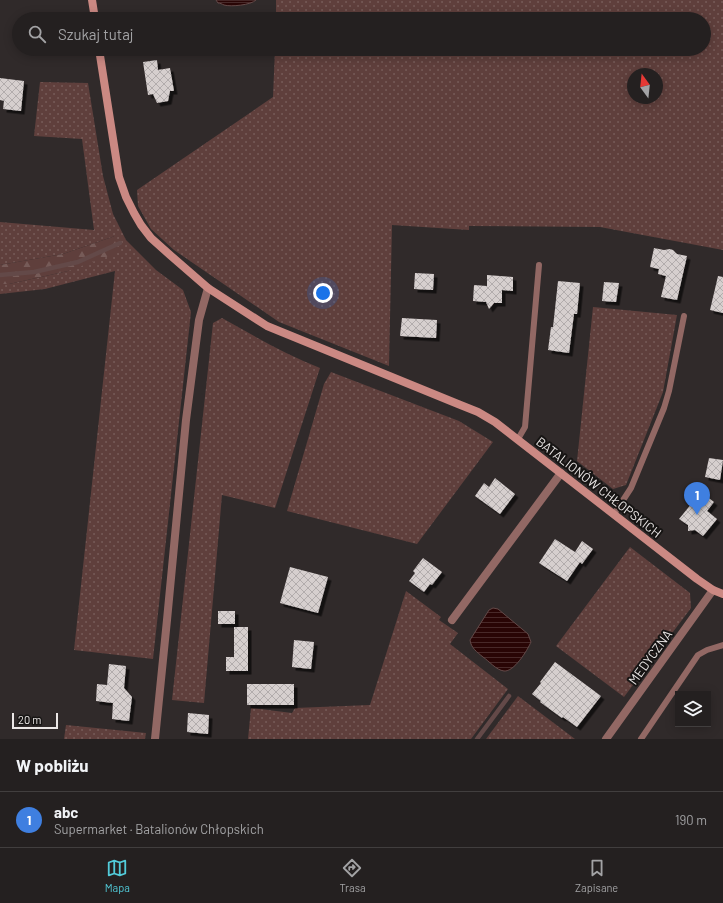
<!DOCTYPE html>
<html lang="pl">
<meta charset="utf-8">
<style>
:root{--surface:#242020;--page:#2c2829;--text:#f1f3f6;--muted:#a3a3a5;--line:#413e3e;--accent:#52cbd9}
body{margin:0;font-family:Barlow,sans-serif;background:var(--page);color:var(--text)}
.controls{position:absolute;right:12px;bottom:12px;display:grid;overflow:hidden;border-radius:0px;box-shadow:0 2px 10px #0003}
.controls button{width:36px;height:36px;display:grid;place-items:center;padding:0;border:0;border-bottom:1px solid var(--line);background:var(--surface);color:var(--text);font:20px sans-serif}
.compass{position:absolute;left:627px;top:68px;width:36px;height:36px;border-radius:50%;background:var(--surface);box-shadow:0 2px 10px #0003;rotate:345deg}
.scale{position:absolute;left:12px;bottom:10px;width:46px;box-sizing:border-box;padding-left:4px;border:2px solid #ebe7e6;border-top:0;font-size:11px;line-height:14px;white-space:nowrap;color:#ebe7e6;-webkit-text-stroke:3px #161413;paint-order:stroke}
.you{position:absolute;left:323px;top:293px;width:14px;height:14px;margin:-10px;border:3px solid #fff;border-radius:50%;background:#1a73e8;box-shadow:0 0 0 6px #1a73e833}
.badge{display:grid;place-items:center;width:26px;height:26px;border-radius:50%;background:var(--accent);color:#fff;font-size:13px;font-weight:700}
.pin{position:absolute;translate:-50% -33px;filter:drop-shadow(0 1px 2px #0008)}
.pin::after{content:'';position:absolute;top:21px;width:14px;height:12px;background:inherit;clip-path:polygon(0 0,100% 0,50% 100%)}
.list{margin:0;padding:0;list-style:none}
h2{display:flex;justify-content:space-between;align-items:center;height:52px;margin:0;padding:0 16px;font-size:17px}
h2 small{font-size:13px;font-weight:400;color:var(--muted)}
.list li{display:grid;grid-template-columns:26px 1fr auto;gap:12px;align-items:center;box-sizing:border-box;height:56px;padding:0 16px;border-top:1px solid var(--line)}
.list b{display:block;font-size:15px;white-space:nowrap}
.list p{margin:0;font-size:13px;white-space:nowrap;color:var(--muted)}
.list em{font-size:13px;font-style:normal;color:var(--muted)}
.icon{flex:none;width:22px;height:22px;fill:none;stroke:currentColor;stroke-width:2;stroke-linecap:round;stroke-linejoin:round}
.map{position:relative;flex:none;width:723px;height:739px;overflow:hidden}
.search{position:absolute;background:var(--surface);box-shadow:0 2px 10px #0003;left:12px;right:12px;top:12px;height:44px;display:flex;align-items:center;gap:10px;box-sizing:border-box;padding:0 14px;border-radius:22px;color:var(--muted);font-size:15px}
.sheet{height:108px;background:var(--surface)}
nav{display:flex;justify-content:space-around;align-items:center;box-sizing:border-box;height:56px;border-top:1px solid var(--line);background:var(--surface);font-size:11px;color:var(--muted)}
nav a{display:grid;justify-items:center;gap:2px}
nav .on{color:var(--accent)}
.map>svg:first-child{display:block}
.grass{fill:url(#grass-dots);fill-rule:evenodd}
.forest{fill:url(#forest-firs)}
.water{fill:url(#water-rules);stroke:#634948}
.lines{fill:none;stroke-linecap:round;stroke-linejoin:round}
.stream{stroke:#634948;stroke-width:4.5}
.building{fill:url(#building-cross-hatch);filter:url(#shadow)}
.lane{stroke:#926864;stroke-width:6}
.street{stroke:#926864;stroke-width:8}
.secondary{stroke:#cb8983;stroke-width:8}
.labels{text-anchor:middle;stroke-width:4;stroke-linejoin:round;paint-order:stroke}
.street-label{font-size:13px;fill:#ebe7e6;stroke:#161413}
</style>
<div class="map">
<svg width="723" height="739" viewBox="0 0 723 739">
<defs>
<pattern id="grass-dots" width="8" height="8" patternUnits="userSpaceOnUse"><rect width="8" height="8" fill="#5f3f3c"/><path d="M2 2h.1M6 6h.1" fill="none" stroke="#765b58" stroke-width="1.8" stroke-linecap="round"/></pattern>
<pattern id="forest-firs" width="22" height="20" patternUnits="userSpaceOnUse"><rect width="22" height="20" fill="#5f3f3c"/><path d="M5 1l3.5 6h-7zM16 11l3.5 6h-7z" fill="#765b58"/></pattern>
<pattern id="water-rules" width="6" height="5" patternUnits="userSpaceOnUse"><rect width="6" height="5" fill="#290505"/><path d="M0 2.5h6" fill="none" stroke="#482929"/></pattern>
<pattern id="building-cross-hatch" width="8" height="8" patternUnits="userSpaceOnUse"><rect width="8" height="8" fill="#d6cfce"/><path d="M0 0l8 8M0 8l8-8" fill="none" stroke="#b2acac"/></pattern>
<filter id="shadow"><feDropShadow dx="3.5" dy="3.5" stdDeviation="0" flood-color="#0009"/></filter>
</defs>
<rect width="100%" height="100%" fill="#302a2a"/>
<g class="grass">
<path d="M276,0H723V250L600,227L469,226V230L392,225L389,366L279,322L174,250L151,229L138,206L137,190L273,97L275,49H704V19H276ZM633,74H657V98H633Z"/>
<polygon points="40,82 88,83 103,176 113,214 126,240 156,270 183,290 191,312 153,659 74,650 115,271 45,289 0,294 0,284 9,284 68,271 115,236 63,254 0,265 0,222 94,230 82,139 34,136"/>
<polygon points="593,307 677,315 663,392 626,485 613,489 577,461"/>
<path d="M222,318C254,336 285,354 320,368L275,508L222,495L204,703L172,700L213,323Z"/>
<polygon points="331,372 459,421 493,442 417,544 287,511 324,384"/>
<polygon points="630,547 690,593 691,608 624,697 556,646"/>
<polygon points="406,591 441,617 439,620 458,633 450,644 508,689 471,739 248,739 251,708 292,713 295,708 370,705"/>
<polygon points="518,696 575,739 486,739"/>
<polygon points="66,725 146,733 145,739 64,739"/>
</g>
<polygon class="forest" points="115,236 117,253 68,271 9,284 0,284 0,265 63,254"/>
<g class="water">
<path d="M216,0H256C251,5 231,7 224,5C222,4 220,3 218,3Z"/>
<path d="M493,608L498,609L528,634L531,642C527,651 514,672 504,671C496,670 489,661 483,657C477,652 471,648 470,640L489,610Z"/>
</g>
<g class="lines">
<g class="stream">
<polyline points="0,275 34,272 78,262 120,243"/>
<polyline points="477,739 509,696"/>
</g>
</g>
<g class="building">
<polygon points="157,60 158,70 170,68 174,91 170,91 168,101 157,103 153,94 148,95 143,62"/>
<polygon points="0,78 24,81 21,111 3,109 4,101 0,100"/>
<polygon points="654,248 664,250 670,249 673,250 677,254 687,256 677,300 661,297 666,276 658,274 659,269 650,267"/>
<polygon points="415,273 434,274 433,290 414,289"/>
<polygon points="487,275 513,277 513,291 502,290 502,303 494,303 489,309 486,302 473,301 474,285 487,286"/>
<polygon points="718,276 723,277 723,313 710,310"/>
<polygon points="558,281 580,283 577,314 574,314 569,353 548,350 551,327 553,327"/>
<polygon points="604,282 619,283 616,302 602,301"/>
<polygon points="402,318 437,320 436,338 400,336"/>
<polygon points="709,458 723,460 720,480 705,477"/>
<polygon points="495,478 515,494 500,514 475,496 484,483 489,487"/>
<polygon points="701,492 714,502 707,511 717,519 703,536 695,530 688,531 688,525 679,519"/>
<polygon points="555,539 575,552 582,541 593,549 582,564 580,562 567,581 539,563"/>
<polygon points="423,558 442,572 432,585 430,584 424,592 409,581 415,573 413,571"/>
<polygon points="290,567 328,577 318,613 280,603"/>
<rect x="218" y="611" width="17" height="13"/>
<polygon points="234,627 248,627 248,671 226,671 226,657 234,657"/>
<polygon points="294,640 314,642 311,669 292,667"/>
<polygon points="555,662 601,696 577,727 563,717 562,718 540,702 541,701 532,694 541,683 540,682"/>
<polygon points="109,664 126,666 124,688 132,697 129,721 112,719 113,703 96,701 97,684 107,685"/>
<rect x="247" y="684" width="47" height="21"/>
<polygon points="188,713 209,715 208,734 187,732"/>
</g>
<g class="lines">
<g class="lane">
<polyline points="518,439 525,427 539,265"/>
<polyline points="614,514 631,488 664,408 669,391 684,316"/>
<polyline points="641,739 698,655 707,650 723,645"/>
</g>
<g class="street">
<polyline points="452,620 561,473"/>
<polyline points="155,739 167,620 186,420 199,320 208,288"/>
<polyline points="606,739 713,590"/>
</g>
<g class="secondary">
<polyline points="92,0 95,19"/>
<polyline points="99,49 119,177 126,197 134,213 141,225 151,238 170,255 208,288 267,326 458,404 478,412 495,422 697,579 713,590 723,594"/>
</g>
</g>
<g class="labels">
<g class="street-label">
<text transform="translate(599 487) rotate(38)" y="5">BATALIONÓW CHŁOPSKICH</text>
<text transform="translate(650 657) rotate(-54)" y="5">MEDYCZNA</text>
</g>
</g>
</svg>
<div class="controls">
<button><svg class="icon" aria-label="layers" viewBox="0 0 24 24"><path d="M12 4l9 5-9 5-9-5zM3 14l9 5 9-5"/></svg></button>
</div>
<svg class="compass" viewBox="-18 -18 36 36"><path d="M0-13l5 13h-10z" fill="#e53935"/><path d="M0 13l5-13h-10z" fill="#a3a3a5"/></svg>
<div class="scale">20 m</div>
<div class="you"></div>
<div class="pin badge" style="left:697px;top:515px;background:#3f7fe0">1</div>
<div class="search"><svg class="icon" aria-label="search" viewBox="0 0 24 24"><circle cx="10" cy="10" r="6"/><path d="M15 15l6 6"/></svg>Szukaj tutaj</div>
</div>
<section class="sheet">
<h2>W pobliżu<small></small></h2>
<ul class="list">
<li><span class="badge" style="background:#3f7fe0">1</span><div><b>abc</b><p>Supermarket · Batalionów Chłopskich</p></div><em>190 m</em></li>
</ul>
</section>
<nav>
<a class="on"><svg class="icon" aria-label="map" viewBox="0 0 24 24"><path d="M3 6l6-2 6 2 6-2v14l-6 2-6-2-6 2zM9 4v14M15 6v14"/></svg>Mapa</a>
<a><svg class="icon" aria-label="directions" viewBox="0 0 24 24"><path d="M12 3l9 9-9 9-9-9zM9 14v-3h6M13 9l2 2-2 2"/></svg>Trasa</a>
<a><svg class="icon" aria-label="saved" viewBox="0 0 24 24"><path d="M7 4h10v16l-5-4-5 4z"/></svg>Zapisane</a>
</nav>
